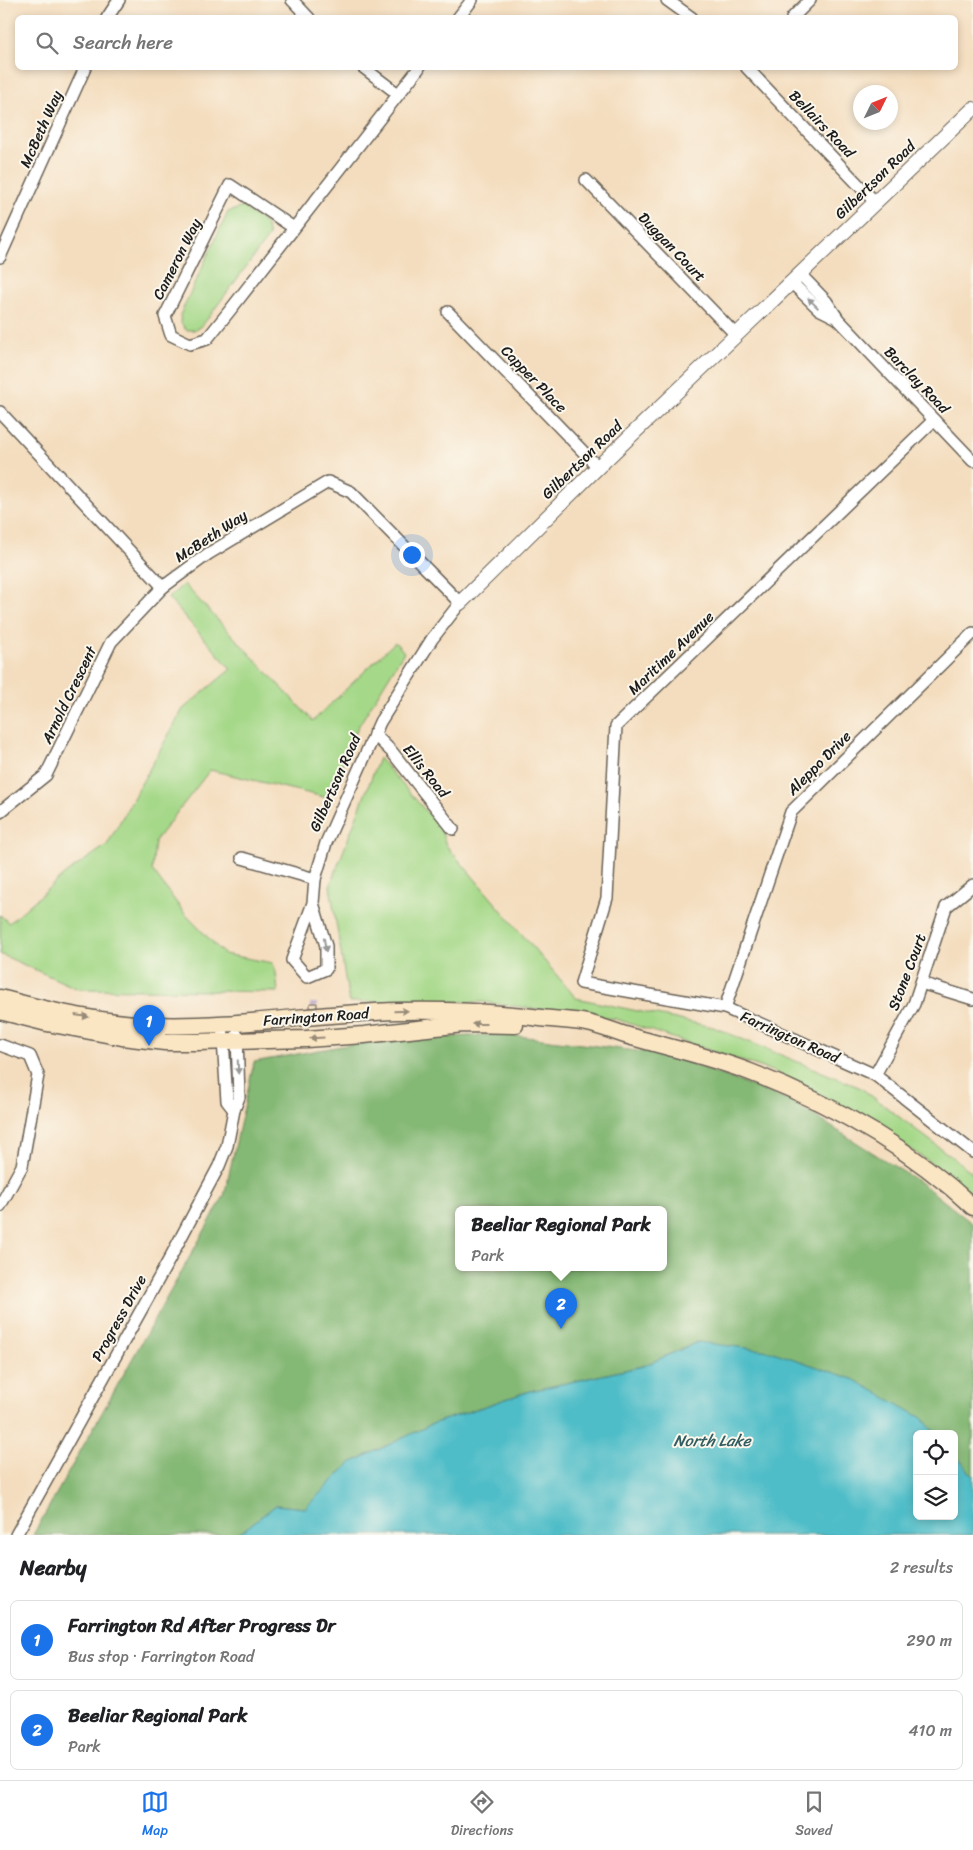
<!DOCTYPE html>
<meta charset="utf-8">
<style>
:root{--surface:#fff;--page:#f2f2f2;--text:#202124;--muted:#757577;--line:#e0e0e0;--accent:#1a73e8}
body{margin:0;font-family:Sriracha,sans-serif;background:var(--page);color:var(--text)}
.controls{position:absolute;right:15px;bottom:15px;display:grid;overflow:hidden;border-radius:8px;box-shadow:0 2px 8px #0003}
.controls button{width:45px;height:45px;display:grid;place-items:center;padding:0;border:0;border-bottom:1px solid var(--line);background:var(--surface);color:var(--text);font:25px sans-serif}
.compass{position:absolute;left:853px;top:85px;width:45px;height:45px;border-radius:50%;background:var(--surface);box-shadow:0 2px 8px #0003;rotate:47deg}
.you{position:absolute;left:411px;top:554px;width:18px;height:18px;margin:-12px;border:4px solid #fff;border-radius:50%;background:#1a73e8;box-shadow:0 0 0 8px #1a73e833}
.badge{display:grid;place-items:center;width:32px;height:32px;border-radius:50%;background:var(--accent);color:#fff;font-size:16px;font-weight:700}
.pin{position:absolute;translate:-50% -41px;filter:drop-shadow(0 1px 2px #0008)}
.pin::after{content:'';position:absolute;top:26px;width:18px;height:15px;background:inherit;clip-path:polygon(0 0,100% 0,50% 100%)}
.popup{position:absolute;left:455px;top:1206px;width:212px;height:65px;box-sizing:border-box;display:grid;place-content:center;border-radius:8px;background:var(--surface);filter:drop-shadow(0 1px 4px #0005);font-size:16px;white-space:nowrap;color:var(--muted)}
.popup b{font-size:19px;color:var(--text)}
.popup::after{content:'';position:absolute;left:50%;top:100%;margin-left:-10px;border:10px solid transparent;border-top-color:var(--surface)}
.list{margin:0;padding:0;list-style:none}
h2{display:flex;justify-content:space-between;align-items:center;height:65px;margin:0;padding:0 20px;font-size:21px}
h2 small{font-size:16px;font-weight:400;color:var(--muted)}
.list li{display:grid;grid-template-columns:32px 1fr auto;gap:15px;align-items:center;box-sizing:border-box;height:80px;margin:0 10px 10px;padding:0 10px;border:1px solid var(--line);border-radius:8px}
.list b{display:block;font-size:19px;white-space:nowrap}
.list p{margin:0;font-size:16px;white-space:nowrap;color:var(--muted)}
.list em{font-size:16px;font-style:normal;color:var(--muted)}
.icon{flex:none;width:28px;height:28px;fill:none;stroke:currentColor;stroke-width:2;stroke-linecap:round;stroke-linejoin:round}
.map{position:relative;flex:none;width:973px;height:1535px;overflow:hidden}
.search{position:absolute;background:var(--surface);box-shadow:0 2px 8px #0003;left:15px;right:15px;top:15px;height:55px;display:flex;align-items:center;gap:12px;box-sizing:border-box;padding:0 18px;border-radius:8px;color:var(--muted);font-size:19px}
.sheet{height:245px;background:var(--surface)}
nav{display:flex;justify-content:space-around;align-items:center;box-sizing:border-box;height:70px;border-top:1px solid var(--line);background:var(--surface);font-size:14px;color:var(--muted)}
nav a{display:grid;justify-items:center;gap:2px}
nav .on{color:var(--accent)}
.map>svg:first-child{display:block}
.green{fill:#a5d888;stroke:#607a52}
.forest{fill:#84b874;stroke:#506a48;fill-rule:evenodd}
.water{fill:#50bdc8;stroke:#366c72}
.building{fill:#b6a2cb}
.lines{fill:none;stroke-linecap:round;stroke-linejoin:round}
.minor-casing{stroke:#686055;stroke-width:14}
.tertiary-casing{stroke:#686055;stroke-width:16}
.secondary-casing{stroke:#686055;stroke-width:19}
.minor{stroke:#fff;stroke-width:11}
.tertiary{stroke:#fff;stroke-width:14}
.secondary{stroke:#fbe6c4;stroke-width:16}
.oneway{fill:#999}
.oneway2{fill:#978b78}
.labels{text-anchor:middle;stroke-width:4;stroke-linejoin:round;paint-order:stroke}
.street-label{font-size:15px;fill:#1c1c1c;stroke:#fbf7ec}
.water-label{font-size:16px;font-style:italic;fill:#315c61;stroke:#fbf7ec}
</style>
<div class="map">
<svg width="973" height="1535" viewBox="0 0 973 1535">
<rect width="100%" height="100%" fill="#fbf7ec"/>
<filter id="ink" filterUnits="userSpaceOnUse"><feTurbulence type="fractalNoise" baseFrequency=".02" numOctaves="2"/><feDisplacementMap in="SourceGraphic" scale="10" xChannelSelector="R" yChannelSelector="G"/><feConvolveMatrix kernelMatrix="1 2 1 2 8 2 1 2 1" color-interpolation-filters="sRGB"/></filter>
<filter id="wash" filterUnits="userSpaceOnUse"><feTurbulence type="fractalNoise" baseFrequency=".0096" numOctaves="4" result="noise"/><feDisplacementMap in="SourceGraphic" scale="20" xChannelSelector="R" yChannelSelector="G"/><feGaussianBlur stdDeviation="1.12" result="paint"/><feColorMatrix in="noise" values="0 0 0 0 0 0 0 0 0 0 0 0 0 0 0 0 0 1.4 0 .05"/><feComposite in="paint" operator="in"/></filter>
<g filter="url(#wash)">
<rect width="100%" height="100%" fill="#f4ddbe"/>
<g class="green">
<polygon points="243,207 266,224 269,236 202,326 194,330 186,330 181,323 180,315 228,212"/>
<polygon points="184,584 313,721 395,642 404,652 358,727 328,798 210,770 155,841 152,870 185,914 224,954 273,963 276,973 278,992 78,989 0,954 0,915 9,923 65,874 107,845 183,709 231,669 168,598"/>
<polygon points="379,758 440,827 446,845 576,998 713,1027 861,1088 973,1173 973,1197 945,1172 851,1111 778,1073 616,1019 482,1002 349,1002 330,886"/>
</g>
<path class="forest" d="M503,1034L668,1055L789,1100L921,1183L973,1224V1476L954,1453V1434H936L922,1418L698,1342L643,1366L530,1391L432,1424L351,1463L305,1508L276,1505L245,1529L234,1535H33L224,1196L254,1062L363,1042ZM458,1210H664V1268H458Z"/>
<polygon class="water" points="698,1342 770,1351 853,1379 922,1418 936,1434 917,1434 917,1516 954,1516 954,1453 973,1476 973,1535 234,1535 245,1529 276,1505 305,1508 351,1463 432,1424 530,1391 643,1366"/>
<g id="blocks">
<polygon class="building" points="310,1003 317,1003 317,1007 310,1008"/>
</g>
</g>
<g filter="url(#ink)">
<use href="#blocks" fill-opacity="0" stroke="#686055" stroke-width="1"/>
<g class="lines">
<defs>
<g id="minor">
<polyline points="292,0 309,18"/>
<polyline points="667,0 692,18"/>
<polyline points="107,18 119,0"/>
<polyline points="458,18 472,0"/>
<polyline points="792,18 810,0"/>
<polyline points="364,68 398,94"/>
<polyline points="747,68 875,202"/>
<polyline points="586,180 736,335"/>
<polyline points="294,228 230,185 165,316 171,335 190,344 207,339 231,309 419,68"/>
<polyline points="0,257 85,68"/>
<polyline points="800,274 826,301 838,319 973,461"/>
<polyline points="791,282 819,309 837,318"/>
<polyline points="448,312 598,467"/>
<polyline points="0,412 163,587 208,554 328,482 351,492 460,603 432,639 380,722 326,843 315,879 313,903 292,960 307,977 326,969 326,946 313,903"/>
<polyline points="934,420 616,726 607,898 581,983 725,1008 875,1075 973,1152"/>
<polyline points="374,734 392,752 453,829"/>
<polyline points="0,812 46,775 111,642 163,587"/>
<polyline points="242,858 315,879"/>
<polyline points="921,983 973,999"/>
<polyline points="725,1008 791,812 973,633"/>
<polyline points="222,1024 227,1101 234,1110"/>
<polyline points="0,1045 30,1056 38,1075 22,1166 0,1206"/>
<polyline points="875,1075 914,1004 946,907 973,885"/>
<polyline points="16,1535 169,1260 219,1166 227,1146 234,1110 239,1097 237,1035"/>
</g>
<polyline id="tertiary" points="460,603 598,467 973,109"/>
<g id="secondary">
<path d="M0,998C49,1011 100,1023 152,1025C234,1028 316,1013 398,1011C446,1010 493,1012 541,1018C557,1020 573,1020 587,1023C602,1026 617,1033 632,1037C671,1048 711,1057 750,1072C830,1103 910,1148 973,1207"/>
<polyline points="0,1011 47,1023 122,1037 165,1042 197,1042 306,1039 364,1035 463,1024 515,1025"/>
</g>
</defs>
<use href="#minor" class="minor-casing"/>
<use href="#tertiary" class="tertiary-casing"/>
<use href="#secondary" class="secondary-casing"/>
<use href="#minor" class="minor"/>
<use href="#tertiary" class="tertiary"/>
<use href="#secondary" class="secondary"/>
</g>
<defs><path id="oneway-solid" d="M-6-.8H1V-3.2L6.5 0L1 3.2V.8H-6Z" transform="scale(1.25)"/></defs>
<g class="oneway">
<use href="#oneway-solid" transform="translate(813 303) rotate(-136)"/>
<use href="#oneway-solid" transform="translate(325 945) rotate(81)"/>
<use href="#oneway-solid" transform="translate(238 1067) rotate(88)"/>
</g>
<g class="oneway2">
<use href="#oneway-solid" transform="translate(401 1011) rotate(-1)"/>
<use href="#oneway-solid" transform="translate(82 1016) rotate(8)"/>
<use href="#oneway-solid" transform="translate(479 1024) rotate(-180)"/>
<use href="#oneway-solid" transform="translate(317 1038) rotate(177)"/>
</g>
</g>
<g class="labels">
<g class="street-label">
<text transform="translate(822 124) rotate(46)" y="5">Bellairs Road</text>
<text transform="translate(41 129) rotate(-66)" y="5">McBeth Way</text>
<text transform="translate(875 180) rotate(-44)" y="5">Gilbertson Road</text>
<text transform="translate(672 247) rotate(46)" y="5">Duggan Court</text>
<text transform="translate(177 259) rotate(-63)" y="5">Cameron Way</text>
<text transform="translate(534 379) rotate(46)" y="5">Capper Place</text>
<text transform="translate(917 380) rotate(46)" y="5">Barclay Road</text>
<text transform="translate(582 460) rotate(-44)" y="5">Gilbertson Road</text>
<text transform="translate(211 536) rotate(-33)" y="5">McBeth Way</text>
<text transform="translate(671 653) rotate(-44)" y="5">Maritime Avenue</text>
<text transform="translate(69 695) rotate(-64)" y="5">Arnold Crescent</text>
<text transform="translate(819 763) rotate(-45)" y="5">Aleppo Drive</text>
<text transform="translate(426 771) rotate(51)" y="5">Ellis Road</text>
<text transform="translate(335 783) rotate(-66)" y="5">Gilbertson Road</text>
<text transform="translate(907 972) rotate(-69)" y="5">Stone Court</text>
<text transform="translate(316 1017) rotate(-4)" y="5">Farrington Road</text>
<text transform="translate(790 1037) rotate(24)" y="5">Farrington Road</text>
<text transform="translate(119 1318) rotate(-61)" y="5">Progress Drive</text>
</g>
<g class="water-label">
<text x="712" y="1446">North Lake</text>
</g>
</g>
</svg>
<div class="controls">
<button><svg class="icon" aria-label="locate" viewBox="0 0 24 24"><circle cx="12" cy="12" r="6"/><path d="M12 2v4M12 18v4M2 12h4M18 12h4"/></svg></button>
<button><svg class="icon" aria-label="layers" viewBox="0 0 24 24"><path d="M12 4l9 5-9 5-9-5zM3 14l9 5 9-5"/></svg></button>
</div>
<svg class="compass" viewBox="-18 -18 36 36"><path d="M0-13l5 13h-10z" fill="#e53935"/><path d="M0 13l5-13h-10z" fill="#757577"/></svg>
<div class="you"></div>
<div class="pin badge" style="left:149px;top:1046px">1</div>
<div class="pin badge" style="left:561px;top:1329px">2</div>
<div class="popup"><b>Beeliar Regional Park</b>Park</div>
<div class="search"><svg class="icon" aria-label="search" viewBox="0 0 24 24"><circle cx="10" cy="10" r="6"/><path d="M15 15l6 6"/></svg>Search here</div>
</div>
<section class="sheet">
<h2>Nearby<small>2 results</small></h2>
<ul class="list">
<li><span class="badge">1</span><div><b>Farrington Rd After Progress Dr</b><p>Bus stop · Farrington Road</p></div><em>290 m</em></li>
<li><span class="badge">2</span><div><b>Beeliar Regional Park</b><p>Park</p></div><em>410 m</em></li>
</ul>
</section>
<nav>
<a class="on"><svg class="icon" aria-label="map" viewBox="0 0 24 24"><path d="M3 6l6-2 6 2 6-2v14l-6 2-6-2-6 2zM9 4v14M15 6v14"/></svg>Map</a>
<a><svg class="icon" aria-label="directions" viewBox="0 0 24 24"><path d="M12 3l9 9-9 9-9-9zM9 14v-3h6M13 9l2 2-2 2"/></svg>Directions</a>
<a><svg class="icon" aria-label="saved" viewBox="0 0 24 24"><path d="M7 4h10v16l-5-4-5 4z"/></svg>Saved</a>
</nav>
